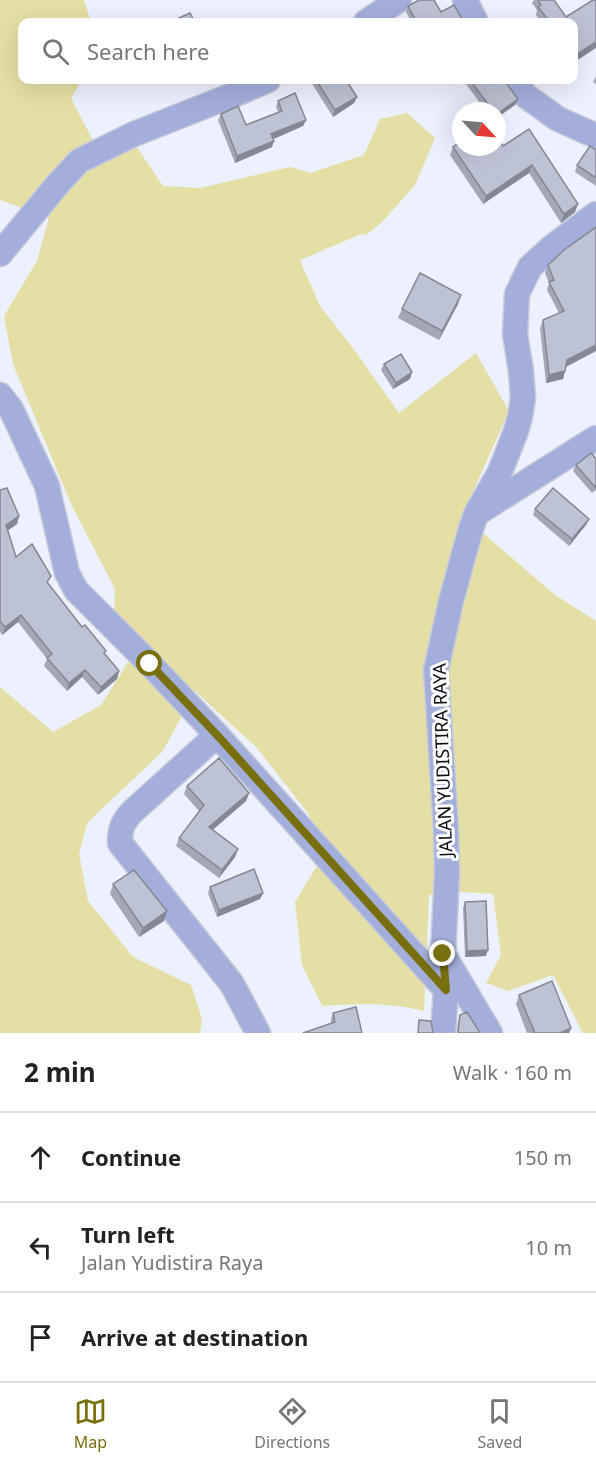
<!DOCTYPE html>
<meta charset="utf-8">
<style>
:root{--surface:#fff;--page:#f6f6f6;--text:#222;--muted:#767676;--line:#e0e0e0;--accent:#786f0e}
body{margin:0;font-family:"Noto Sans",sans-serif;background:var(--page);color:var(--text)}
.compass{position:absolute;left:452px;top:102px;width:54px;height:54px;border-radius:50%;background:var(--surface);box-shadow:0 6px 24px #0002;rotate:116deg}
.stop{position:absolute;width:18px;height:18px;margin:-14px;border:4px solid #786f0e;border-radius:50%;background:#fff}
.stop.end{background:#786f0e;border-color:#fff;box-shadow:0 2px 6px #0008}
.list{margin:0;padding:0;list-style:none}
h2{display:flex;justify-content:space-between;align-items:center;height:78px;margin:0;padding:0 24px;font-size:26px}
h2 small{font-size:20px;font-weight:400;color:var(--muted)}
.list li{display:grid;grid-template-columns:39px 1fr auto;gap:18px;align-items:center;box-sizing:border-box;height:90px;padding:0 24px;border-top:2px solid var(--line)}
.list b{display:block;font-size:22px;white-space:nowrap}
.list p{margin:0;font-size:20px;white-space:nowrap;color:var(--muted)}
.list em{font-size:20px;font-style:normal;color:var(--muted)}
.icon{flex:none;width:33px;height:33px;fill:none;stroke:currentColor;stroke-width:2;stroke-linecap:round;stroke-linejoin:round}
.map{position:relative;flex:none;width:596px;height:1033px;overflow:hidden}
.search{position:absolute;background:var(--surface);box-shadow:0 6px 24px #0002;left:18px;right:18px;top:18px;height:66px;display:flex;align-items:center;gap:15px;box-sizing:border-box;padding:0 21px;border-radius:12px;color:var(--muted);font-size:22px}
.sheet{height:348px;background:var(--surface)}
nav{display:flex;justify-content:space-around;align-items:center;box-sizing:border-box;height:84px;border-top:2px solid var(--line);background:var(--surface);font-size:16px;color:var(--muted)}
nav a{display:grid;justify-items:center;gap:3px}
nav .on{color:var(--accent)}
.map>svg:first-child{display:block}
.green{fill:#e4dfa4}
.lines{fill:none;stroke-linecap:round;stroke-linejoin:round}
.minor-casing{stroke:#c8ccda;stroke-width:27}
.minor{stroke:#a4aeda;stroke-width:24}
.wall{fill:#a3a7b6}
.shaded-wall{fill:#848894}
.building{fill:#bdc2d4;stroke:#848894;stroke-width:1.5}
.route{stroke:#786f0e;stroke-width:8}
.labels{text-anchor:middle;stroke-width:6;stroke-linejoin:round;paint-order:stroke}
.street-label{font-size:18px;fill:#0e0f15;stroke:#fdfefd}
</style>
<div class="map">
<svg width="596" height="1033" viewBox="0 0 596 1033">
<rect width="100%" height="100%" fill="#ecf0ff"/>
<path class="green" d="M0,0H84L91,22H22V80H82L71,98L103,160L134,143L163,186L200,188L290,167L310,173L364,155L380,119L407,113L435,138L415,185L381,223L367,234L359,235L300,260L320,306L356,352L399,413L476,353L509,411L472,494L484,534L555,595L596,621V1033H583L553,975L508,991L486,983L501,955L493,894L462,892L429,895L424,1011C390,1002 356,1004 322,1006L302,965L295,902L325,853L308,813L257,748L195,691L163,751L87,823L79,854L88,901L133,957L191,985L202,1019L200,1033H0V687L53,732L101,705L141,642L114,617L115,589L71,504L13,364L4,316L37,261L49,218L0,200Z"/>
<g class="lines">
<defs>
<g id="minor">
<polyline points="465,0 476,22"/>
<polyline points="366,22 399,0"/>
<polyline points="514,80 526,96 558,119 596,136"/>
<polyline points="0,254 57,185 79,161 134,134 238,93 268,80"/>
<polyline points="0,395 11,409 47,486 67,573 76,590 150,664 217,735 446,990"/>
<polyline points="479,512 596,438"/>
<path d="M217,735L131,813C122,823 120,830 120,843L232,984L258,1033"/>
<polyline points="446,959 490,1033"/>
<polyline points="443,1033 446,990 443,954 447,874 446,831 436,670 451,601 470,532 476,514 500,472 516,431 520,417 523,398 521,371 515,334 517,294 530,267 552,247 596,214"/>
</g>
</defs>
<use href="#minor" class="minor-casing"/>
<use href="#minor" class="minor"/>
</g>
<g class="wall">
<polygon points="534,0 554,0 566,17 593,0 573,63 573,22 541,22 536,15 537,10 532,3"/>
<polygon points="408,6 441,12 464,22 412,22 406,12"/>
<polygon points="596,76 596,84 593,82"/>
<polygon points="312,80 346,80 357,97 354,103 333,117 311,82"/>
<polygon points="463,80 504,80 518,99 515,105 497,111 486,111"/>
<polygon points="278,101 306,120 303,126 273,139 272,147 235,163 218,120 221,114 246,125 278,112 276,107"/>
<polygon points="529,129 575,212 561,223 529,173 483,204 450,155 453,147 503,146"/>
<polygon points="596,150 596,186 575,172 577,165"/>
<polygon points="564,250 566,367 563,379 546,383 540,328 543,320 559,313 547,290 549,283 545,273 548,265"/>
<polygon points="458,304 439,340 398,318 402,309"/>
<polygon points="384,364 412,372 410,379 393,389 381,370"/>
<polygon points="596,459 596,490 592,493 573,471 576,465"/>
<polygon points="0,490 19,516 17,524 8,530 16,557 48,584 82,627 119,671 117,679 98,695 82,677 67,691 44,666 47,659 18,622 2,635 0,632"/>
<polygon points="535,509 589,519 586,525 569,546 533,515"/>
<polygon points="187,786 249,793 246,801 213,830 238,849 235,857 219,878 176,846 179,838 199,811 184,794"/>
<polygon points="113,884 164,921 139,937 110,894"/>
<polygon points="210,887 263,893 260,899 217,917 208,893"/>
<polygon points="465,902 486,956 465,957 463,908"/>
<polygon points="519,995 571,1028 569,1033 527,1033 516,1004"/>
<polygon points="333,1013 362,1033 331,1023 331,1019"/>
<polygon points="460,1015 480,1033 457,1033 458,1022"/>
</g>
<g class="shaded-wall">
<polygon points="596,42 596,48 573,63 574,56"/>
<polygon points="357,97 354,103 333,117 335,110"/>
<polygon points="518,99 515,105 497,118 497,114"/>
<polygon points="306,120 303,126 269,141 271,134"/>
<polygon points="274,141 272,147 235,163 237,156"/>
<polygon points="532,165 529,173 483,204 486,196"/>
<polygon points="578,204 575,212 561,223 564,214"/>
<polygon points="461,295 458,304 439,340 442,331"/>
<polygon points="596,345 596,351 564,368 567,360"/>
<polygon points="565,371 563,379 546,383 549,375"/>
<polygon points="412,372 410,379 393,389 396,383"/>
<polygon points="19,516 17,524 4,533 6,525"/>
<polygon points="589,519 586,525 569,546 572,539"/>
<polygon points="21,615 18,622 2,635 5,627"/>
<polygon points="85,670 82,677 67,691 69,683"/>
<polygon points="119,671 117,679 98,695 101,687"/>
<polygon points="249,793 246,801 206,835 209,827"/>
<polygon points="238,849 235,857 219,878 222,870"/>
<polygon points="263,893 260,899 217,917 219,910"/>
<polygon points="167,911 164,921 139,937 143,928"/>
<polygon points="488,950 486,956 465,957 467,951"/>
<polygon points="571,1028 569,1033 560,1033"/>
</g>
<g class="building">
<polygon points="419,0 434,0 441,12 454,5 464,22 417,22 408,6"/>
<polygon points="538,0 554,0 566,17 593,0 596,0 596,42 574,56 573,22 550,22 538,7 541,5"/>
<polygon points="190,13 195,22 170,22"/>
<polygon points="316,80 346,80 357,97 335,110"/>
<polygon points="470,80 504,80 518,99 497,114 497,111 493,111"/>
<polygon points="295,93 306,120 271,134 274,141 237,156 221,114 238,106 246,125 282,111 278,101"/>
<polygon points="529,129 578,204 564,214 532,165 486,196 453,147 461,141 461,147 497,147 497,137 503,146"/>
<polygon points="590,146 596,150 596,178 577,165"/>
<polygon points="596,227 596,345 567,360 565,371 549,375 543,320 564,311 549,282 554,280 548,265 564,250"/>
<polygon points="420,273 461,295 442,331 402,309"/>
<polygon points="401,354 412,372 396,383 384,364"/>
<polygon points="591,453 596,459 596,485 595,487 576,465"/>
<polygon points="7,488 19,516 6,525 16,557 32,544 51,576 47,582 82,627 85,625 106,651 104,653 119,671 101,687 85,670 69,683 47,658 52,654 21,615 5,627 0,621 0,490"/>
<polygon points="553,488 589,519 572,539 535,509"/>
<polygon points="219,758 249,793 209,827 238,849 222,870 179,838 204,805 187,786"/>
<polygon points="254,869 263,893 219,910 210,887"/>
<polygon points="134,870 167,911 143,928 113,884"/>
<polygon points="486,901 488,950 467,951 465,902"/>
<polygon points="552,981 571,1028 560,1033 535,1033 519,995"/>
<polygon points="356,1007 362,1033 303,1033 335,1022 333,1013"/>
<polygon points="467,1012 480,1033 459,1033 458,1031 460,1015"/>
<polygon points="419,1020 431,1021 433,1033 418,1033"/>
</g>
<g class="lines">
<polyline class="route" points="150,664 217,735 446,990 443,954"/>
</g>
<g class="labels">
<g class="street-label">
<text transform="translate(443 760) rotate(-92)" y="6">JALAN YUDISTIRA RAYA</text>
</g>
</g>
</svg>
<svg class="compass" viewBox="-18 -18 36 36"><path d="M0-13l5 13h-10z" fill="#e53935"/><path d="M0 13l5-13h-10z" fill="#767676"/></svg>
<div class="stop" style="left:150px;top:664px"></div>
<div class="stop end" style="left:443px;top:954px"></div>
<div class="search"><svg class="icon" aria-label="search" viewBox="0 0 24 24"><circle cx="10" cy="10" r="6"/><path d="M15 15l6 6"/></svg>Search here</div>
</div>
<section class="sheet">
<h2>2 min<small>Walk · 160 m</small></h2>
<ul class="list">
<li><svg class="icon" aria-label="ahead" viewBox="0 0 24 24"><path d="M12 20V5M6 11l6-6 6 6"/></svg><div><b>Continue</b></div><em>150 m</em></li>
<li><svg class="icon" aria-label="left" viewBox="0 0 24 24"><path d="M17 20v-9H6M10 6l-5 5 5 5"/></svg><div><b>Turn left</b><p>Jalan Yudistira Raya</p></div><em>10 m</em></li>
<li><svg class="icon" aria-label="arrive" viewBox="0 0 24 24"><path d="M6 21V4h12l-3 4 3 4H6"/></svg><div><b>Arrive at destination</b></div></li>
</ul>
</section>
<nav>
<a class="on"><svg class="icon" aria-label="map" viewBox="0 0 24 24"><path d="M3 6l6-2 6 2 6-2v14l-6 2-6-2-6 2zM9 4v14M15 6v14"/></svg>Map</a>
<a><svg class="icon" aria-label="directions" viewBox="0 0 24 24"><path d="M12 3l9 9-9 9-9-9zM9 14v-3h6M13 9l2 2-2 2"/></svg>Directions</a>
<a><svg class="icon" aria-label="saved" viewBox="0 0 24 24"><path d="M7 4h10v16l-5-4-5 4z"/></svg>Saved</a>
</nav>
